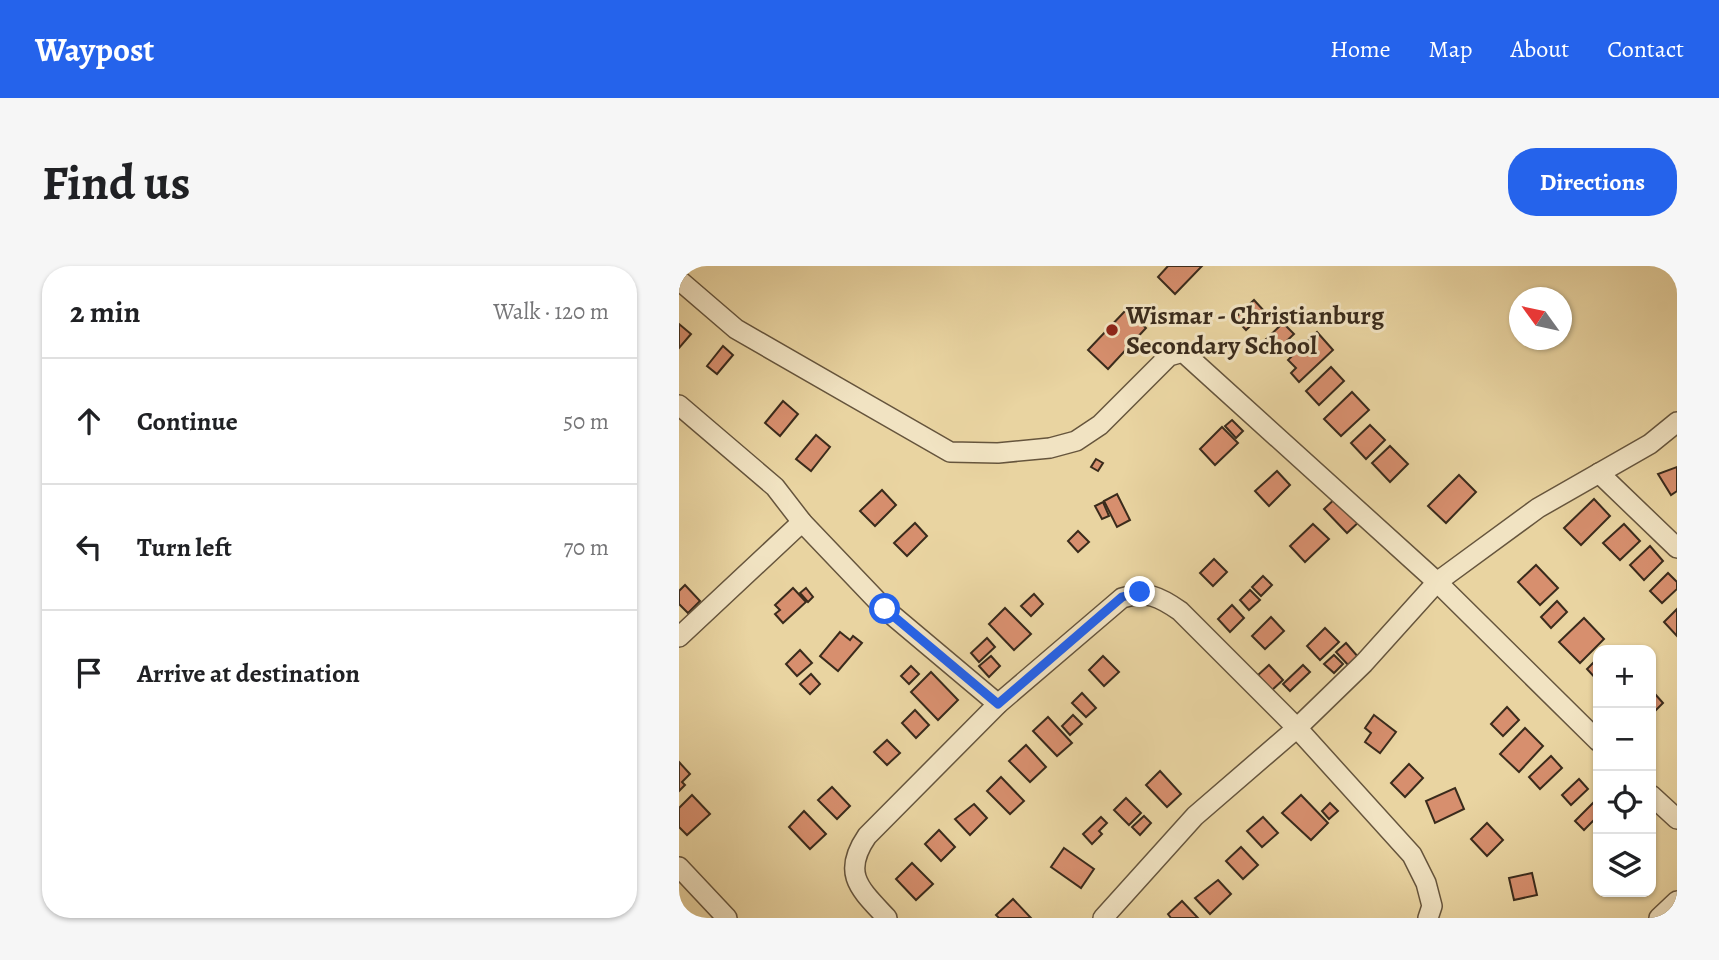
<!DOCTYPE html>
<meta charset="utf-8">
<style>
:root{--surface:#fff;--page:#f6f6f6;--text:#202124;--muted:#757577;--line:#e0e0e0;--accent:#2563eb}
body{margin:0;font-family:Alegreya,serif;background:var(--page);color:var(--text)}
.controls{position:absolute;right:21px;bottom:21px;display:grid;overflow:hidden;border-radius:14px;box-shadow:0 2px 5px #0004}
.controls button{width:63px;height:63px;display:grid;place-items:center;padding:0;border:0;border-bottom:2px solid var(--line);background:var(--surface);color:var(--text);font:35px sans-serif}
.compass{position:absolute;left:830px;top:21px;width:63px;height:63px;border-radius:50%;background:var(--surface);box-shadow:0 2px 5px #0004;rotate:303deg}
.stop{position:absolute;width:21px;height:21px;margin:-16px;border:5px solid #2563eb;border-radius:50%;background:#fff}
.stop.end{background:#2563eb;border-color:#fff;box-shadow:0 2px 7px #0008}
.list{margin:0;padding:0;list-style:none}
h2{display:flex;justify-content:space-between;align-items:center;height:91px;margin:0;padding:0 28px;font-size:30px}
h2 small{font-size:23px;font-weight:400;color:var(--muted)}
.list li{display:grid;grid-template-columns:46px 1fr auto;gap:21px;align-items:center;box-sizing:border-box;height:126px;padding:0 28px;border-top:2px solid var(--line)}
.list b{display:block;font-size:26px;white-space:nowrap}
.list em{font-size:23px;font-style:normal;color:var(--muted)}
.icon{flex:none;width:38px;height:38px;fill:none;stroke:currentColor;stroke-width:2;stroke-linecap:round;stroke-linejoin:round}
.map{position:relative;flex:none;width:998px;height:652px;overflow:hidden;border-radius:28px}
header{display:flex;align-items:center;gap:42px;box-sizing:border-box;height:98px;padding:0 35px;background:var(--accent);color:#fff}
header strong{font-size:33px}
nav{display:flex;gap:38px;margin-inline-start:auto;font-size:24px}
.intro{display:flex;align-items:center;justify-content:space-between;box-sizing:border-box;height:168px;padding:0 42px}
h1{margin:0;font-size:49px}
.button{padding:18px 32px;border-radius:28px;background:var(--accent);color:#fff;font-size:24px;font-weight:700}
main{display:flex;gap:42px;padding:0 42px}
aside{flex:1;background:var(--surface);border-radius:28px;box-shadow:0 2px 5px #0004}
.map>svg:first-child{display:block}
.building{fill:#d78f6e;stroke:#3a2b1c;stroke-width:2}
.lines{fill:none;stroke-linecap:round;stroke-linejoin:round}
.minor-casing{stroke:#66553d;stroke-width:22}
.minor{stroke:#f1e3c2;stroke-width:19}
.route{stroke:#2563eb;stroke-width:9}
.poi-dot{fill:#8f2418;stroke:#f1e3c2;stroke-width:2.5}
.labels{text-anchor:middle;stroke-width:6;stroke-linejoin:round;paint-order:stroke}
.poi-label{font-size:26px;font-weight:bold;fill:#3a2b1c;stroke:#f1e3c2;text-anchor:start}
</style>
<header>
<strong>Waypost</strong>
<nav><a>Home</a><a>Map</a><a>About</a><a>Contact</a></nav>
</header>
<div class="intro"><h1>Find us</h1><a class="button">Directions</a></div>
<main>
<aside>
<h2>2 min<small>Walk · 120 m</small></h2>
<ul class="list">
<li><svg class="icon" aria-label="ahead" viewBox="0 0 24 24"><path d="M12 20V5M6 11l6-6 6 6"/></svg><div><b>Continue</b></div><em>50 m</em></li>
<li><svg class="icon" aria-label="left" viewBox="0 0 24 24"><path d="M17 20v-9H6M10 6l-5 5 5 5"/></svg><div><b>Turn left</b></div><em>70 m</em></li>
<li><svg class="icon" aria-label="arrive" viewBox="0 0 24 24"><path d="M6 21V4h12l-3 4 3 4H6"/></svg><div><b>Arrive at destination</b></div></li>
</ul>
</aside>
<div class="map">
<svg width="998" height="652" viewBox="0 0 998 652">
<rect width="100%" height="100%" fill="#e9d4a1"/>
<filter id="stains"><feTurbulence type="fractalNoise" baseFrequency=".00286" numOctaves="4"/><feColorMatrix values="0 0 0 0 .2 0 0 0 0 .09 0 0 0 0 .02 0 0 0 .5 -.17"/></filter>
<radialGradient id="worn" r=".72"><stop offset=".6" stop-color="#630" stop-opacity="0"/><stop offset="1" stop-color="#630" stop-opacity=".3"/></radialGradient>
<g class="building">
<polygon points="489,0 523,0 496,28 479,11"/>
<polygon points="575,34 586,46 567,64 556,52"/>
<polygon points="447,44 467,62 429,103 409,84"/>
<polygon points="604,57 615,68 595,87 585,75"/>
<polygon points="0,58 12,68 0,82"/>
<polygon points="638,66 654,84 620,116 612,107 617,102 609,94"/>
<polygon points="44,80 54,89 38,108 28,100"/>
<polygon points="652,101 665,115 640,139 627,125"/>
<polygon points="673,126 690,144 662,170 645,153"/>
<polygon points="104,135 119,148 101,170 86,157"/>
<polygon points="553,154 564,165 557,172 546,160"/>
<polygon points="691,159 706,174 687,193 672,177"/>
<polygon points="543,161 559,177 536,199 521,183"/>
<polygon points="137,169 151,181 132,205 117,193"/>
<polygon points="711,180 729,198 711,216 693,197"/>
<polygon points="417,193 424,197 419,205 412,201"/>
<polygon points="998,201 998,225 992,229 979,208"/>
<polygon points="598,205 611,219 590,240 576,225"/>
<polygon points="780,209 797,226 767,257 749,240"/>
<polygon points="203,224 217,239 196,260 181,245"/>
<polygon points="438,228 451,254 438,261 425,235"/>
<polygon points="660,229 683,253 668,267 645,243"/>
<polygon points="915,233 931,250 902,279 885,262"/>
<polygon points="424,236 430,250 423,253 416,240"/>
<polygon points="236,257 248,270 228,290 215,277"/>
<polygon points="634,258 650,273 626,296 611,280"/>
<polygon points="945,258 961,275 941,294 924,277"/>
<polygon points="399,265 410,276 399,286 389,275"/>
<polygon points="971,280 984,295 965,314 951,299"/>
<polygon points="535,293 548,306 534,320 521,307"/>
<polygon points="857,299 879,322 861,339 839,316"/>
<polygon points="989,307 998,316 998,323 983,337 971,325"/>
<polygon points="584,310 593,319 582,330 573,321"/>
<polygon points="6,319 21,335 9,347 0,338 0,325"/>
<polygon points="114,322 127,336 104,357 96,348 101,344 96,339"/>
<polygon points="127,322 134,331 129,336 121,327"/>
<polygon points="571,324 581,334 570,344 561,334"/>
<polygon points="355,328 364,338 352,350 342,340"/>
<polygon points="878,335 888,346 872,362 862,351"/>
<polygon points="553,339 565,352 551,366 539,353"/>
<polygon points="326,342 352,368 335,384 310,358"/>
<polygon points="998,343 998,370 985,356"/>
<polygon points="592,351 605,365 586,383 573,370"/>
<polygon points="905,352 925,373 901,397 880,376"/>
<polygon points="646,362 660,376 641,394 628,380"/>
<polygon points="161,366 171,374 174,370 183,377 159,405 141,390"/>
<polygon points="308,372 316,381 300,396 292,387"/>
<polygon points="667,377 680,392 671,401 657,386"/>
<polygon points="121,384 133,397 118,410 107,398"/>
<polygon points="655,389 664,398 655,407 645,398"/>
<polygon points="312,390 321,400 310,411 300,400"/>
<polygon points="424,390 440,406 425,420 410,404"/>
<polygon points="919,392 919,415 908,403"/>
<polygon points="590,399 604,414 593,424 579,409"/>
<polygon points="624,399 631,406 611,425 604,418"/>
<polygon points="232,400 240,408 230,418 222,410"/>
<polygon points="252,406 279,434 259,454 232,426"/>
<polygon points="132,408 141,418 131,428 121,418"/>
<polygon points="403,427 417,442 407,451 393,437"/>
<polygon points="976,428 984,437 972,449 972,432"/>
<polygon points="828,441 840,454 824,470 812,458"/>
<polygon points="236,444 250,459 237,472 223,457"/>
<polygon points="394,449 403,458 391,469 383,460"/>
<polygon points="695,449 717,466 701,487 686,476 692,467 686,462"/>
<polygon points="369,451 393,477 378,490 354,465"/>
<polygon points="846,462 864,480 840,506 821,488"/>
<polygon points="208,474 221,487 208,499 195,486"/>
<polygon points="347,479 367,501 351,516 330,495"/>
<polygon points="872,490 883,502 861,523 850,511"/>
<polygon points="0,496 11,508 3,516 6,519 0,525"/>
<polygon points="730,498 744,512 726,531 712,517"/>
<polygon points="481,505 502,528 488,541 467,519"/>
<polygon points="322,511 345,535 331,548 308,525"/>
<polygon points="900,513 909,523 892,539 883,529"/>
<polygon points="153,521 171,540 158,553 139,534"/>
<polygon points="776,522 785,543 756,557 747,535"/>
<polygon points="13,529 31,548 8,569 0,561 0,542"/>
<polygon points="622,529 649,557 632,574 603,547"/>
<polygon points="447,532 462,547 450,559 435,544"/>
<polygon points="917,534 919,550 905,564 896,555"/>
<polygon points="651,537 659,545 650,553 643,545"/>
<polygon points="295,538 308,552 291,569 276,553"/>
<polygon points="125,545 147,568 131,583 110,561"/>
<polygon points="465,550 472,557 461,569 453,561"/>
<polygon points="422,551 428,557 420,565 423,568 413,578 404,568"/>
<polygon points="584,551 599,567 583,581 568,565"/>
<polygon points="808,557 824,574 808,590 792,573"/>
<polygon points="260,564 276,581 262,595 246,578"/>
<polygon points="562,581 579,599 564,613 547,595"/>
<polygon points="385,582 415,603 402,622 372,601"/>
<polygon points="233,597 254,618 237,634 217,613"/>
<polygon points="853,607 858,629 835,634 830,612"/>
<polygon points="539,614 552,628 531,648 516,632"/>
<polygon points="334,633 352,652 320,652 317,649"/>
<polygon points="503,635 519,652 492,652 489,648"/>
</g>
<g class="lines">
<defs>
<g id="minor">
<polyline points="0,14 57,63 271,186 319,187 371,182 397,175 421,159 490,90 504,86 758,316 919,475"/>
<polyline points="0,139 96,221 123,256 206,343 319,438"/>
<polyline points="920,207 998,282"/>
<polyline points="0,371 123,256"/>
<polyline points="972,529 998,553"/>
<polyline points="0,601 48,652"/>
<path d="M208,652C181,623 162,608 188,570L319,438L443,332C467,324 481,331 501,345L618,462L733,589L747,617L753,640L749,652"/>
<polyline points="424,652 516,550 618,462 685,397 758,316 859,242 971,178 998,156"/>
<polyline points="980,652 998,635"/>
</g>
</defs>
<use href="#minor" class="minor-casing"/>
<use href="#minor" class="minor"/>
</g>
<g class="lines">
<polyline class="route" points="206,343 319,438 443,331 461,326"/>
</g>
<circle class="poi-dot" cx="433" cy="64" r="7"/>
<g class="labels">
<g class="poi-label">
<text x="447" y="58">Wismar - Christianburg<tspan x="447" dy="30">Secondary School</tspan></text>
</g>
</g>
<rect width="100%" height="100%" filter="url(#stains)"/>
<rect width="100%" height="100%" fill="url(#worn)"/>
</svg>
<div class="controls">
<button>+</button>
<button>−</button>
<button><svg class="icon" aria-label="locate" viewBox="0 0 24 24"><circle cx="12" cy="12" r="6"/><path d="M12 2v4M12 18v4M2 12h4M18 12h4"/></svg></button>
<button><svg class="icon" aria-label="layers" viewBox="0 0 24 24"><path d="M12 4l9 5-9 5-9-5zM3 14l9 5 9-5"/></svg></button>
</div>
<svg class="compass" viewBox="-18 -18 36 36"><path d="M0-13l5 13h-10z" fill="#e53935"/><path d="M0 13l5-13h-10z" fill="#757577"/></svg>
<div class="stop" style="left:206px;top:343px"></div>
<div class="stop end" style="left:461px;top:326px"></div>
</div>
</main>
